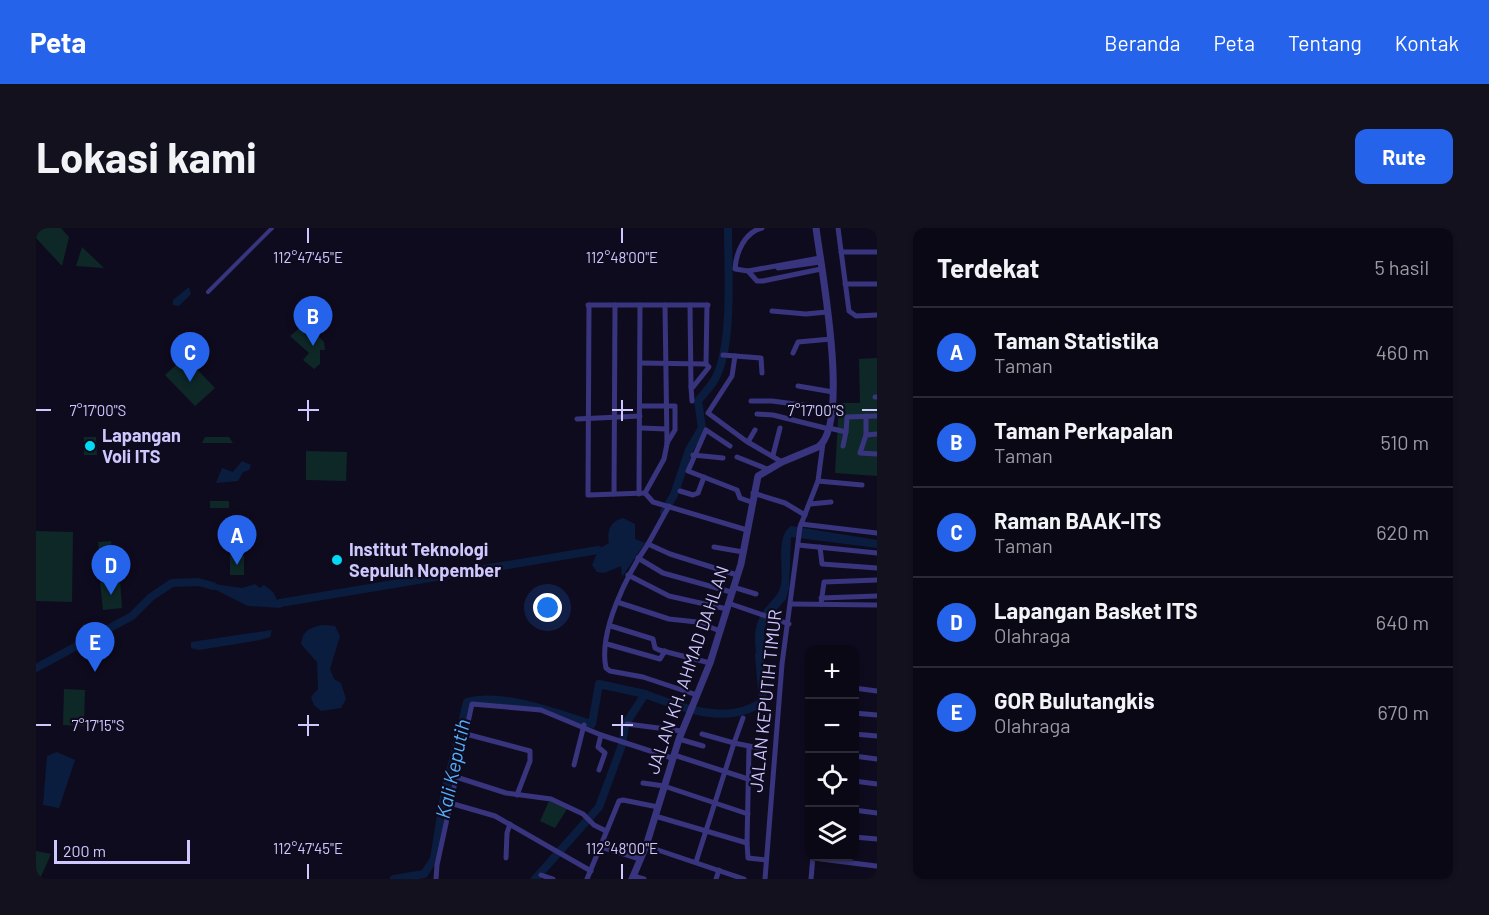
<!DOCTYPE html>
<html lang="id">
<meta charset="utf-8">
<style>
:root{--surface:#0b0816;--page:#14111f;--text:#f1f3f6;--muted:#9a9aa1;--line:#2b2935;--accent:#2563eb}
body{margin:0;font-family:Barlow,sans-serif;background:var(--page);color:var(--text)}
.controls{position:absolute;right:18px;bottom:18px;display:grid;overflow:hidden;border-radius:12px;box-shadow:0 2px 4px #0004}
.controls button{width:54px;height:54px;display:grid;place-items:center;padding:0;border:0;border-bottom:2px solid var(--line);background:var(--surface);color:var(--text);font:30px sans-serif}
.scale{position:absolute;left:18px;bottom:15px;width:136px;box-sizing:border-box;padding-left:6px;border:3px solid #cfc8ff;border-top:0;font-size:16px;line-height:21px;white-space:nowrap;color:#cfc8ff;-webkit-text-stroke:4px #0f0b1e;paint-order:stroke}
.you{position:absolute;left:512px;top:380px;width:21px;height:21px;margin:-15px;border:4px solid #fff;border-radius:50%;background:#1a73e8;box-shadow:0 0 0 9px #1a73e833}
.badge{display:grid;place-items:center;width:39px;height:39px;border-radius:50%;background:var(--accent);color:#fff;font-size:20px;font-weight:700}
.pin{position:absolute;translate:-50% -50px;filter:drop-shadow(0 2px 3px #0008)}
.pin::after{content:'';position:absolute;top:32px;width:21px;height:18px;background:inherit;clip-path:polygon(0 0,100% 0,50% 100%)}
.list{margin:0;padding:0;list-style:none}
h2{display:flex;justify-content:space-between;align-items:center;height:78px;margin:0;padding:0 24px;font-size:26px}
h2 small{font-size:20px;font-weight:400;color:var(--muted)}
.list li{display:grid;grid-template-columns:39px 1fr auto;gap:18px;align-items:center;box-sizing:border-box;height:90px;padding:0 24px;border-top:2px solid var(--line)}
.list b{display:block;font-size:22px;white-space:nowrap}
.list p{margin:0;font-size:20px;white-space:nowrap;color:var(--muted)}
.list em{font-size:20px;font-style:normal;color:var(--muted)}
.icon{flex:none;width:33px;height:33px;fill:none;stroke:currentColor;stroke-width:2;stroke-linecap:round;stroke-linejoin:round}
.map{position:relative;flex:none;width:841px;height:651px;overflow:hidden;border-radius:12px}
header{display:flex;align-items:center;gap:36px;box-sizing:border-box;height:84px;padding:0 30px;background:var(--accent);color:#fff}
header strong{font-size:28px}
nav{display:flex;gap:33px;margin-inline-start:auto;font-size:21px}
.intro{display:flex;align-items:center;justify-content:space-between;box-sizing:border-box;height:144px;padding:0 36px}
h1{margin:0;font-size:42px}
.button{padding:15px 27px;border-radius:12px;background:var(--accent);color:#fff;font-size:21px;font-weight:700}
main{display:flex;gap:36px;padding:0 36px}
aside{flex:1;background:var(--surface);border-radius:12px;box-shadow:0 2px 4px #0004}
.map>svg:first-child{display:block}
.green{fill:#0e2827}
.water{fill:#0a1d3f}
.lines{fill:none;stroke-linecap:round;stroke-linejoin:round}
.river{stroke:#0a1d3f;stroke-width:8}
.pedestrian{stroke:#38357e;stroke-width:4}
.minor{stroke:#38357e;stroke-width:5}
.tertiary{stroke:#38357e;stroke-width:7}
.ticks{fill:none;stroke:#cfc8ff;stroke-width:2}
.poi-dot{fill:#00dbf3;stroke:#0f0b1e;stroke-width:2}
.labels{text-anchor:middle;stroke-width:4.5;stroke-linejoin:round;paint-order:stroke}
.poi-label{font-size:18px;font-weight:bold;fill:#cfc8ff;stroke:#0f0b1e;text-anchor:start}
.street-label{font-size:18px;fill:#cfc8ff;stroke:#0f0b1e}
.water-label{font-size:20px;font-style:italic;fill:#56b1ff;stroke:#0f0b1e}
.ticks-label{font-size:15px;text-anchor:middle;fill:#cfc8ff;stroke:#0f0b1e;stroke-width:4.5;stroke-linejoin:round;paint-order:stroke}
</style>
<header>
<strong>Peta</strong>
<nav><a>Beranda</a><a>Peta</a><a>Tentang</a><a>Kontak</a></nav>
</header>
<div class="intro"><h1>Lokasi kami</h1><a class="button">Rute</a></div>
<main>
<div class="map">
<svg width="841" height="651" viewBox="0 0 841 651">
<rect width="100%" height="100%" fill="#0f0b1e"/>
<g class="green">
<polygon points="0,0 25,0 33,9 26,38 0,10"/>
<polygon points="46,19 68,40 40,38"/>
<polygon points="270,95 288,114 289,122 284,122 284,136 278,141 267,132 273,125 254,108"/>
<polygon points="149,129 179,160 159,178 129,147"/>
<polygon points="841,130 841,248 799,245 803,175 824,175 823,131"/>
<polygon points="48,209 60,209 61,227 48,227"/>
<polygon points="169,209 193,209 197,215 166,215"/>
<polygon points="270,223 311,224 310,253 270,252"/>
<rect x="174" y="273" width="19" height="7"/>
<polygon points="0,303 37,304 36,374 0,373"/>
<polygon points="75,313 77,333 64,334 62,314"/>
<polygon points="194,324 204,324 205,328 208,328 208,347 194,347"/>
<polygon points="84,352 86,380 67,382 64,354"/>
<polygon points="28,461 49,462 48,498 27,497"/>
<polygon points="513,573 531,581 519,600 504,593"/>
<polygon points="0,623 15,626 4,651 0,651"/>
</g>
<g class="water">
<polygon points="153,59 155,66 143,78 137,77 137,72"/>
<polygon points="206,233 215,237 213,242 207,244 202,253 180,255 186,240 197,244"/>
<path d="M587,290L599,296V311L609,315L586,349L585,338L568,345L561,344L556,337L563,321L573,315C571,303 574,293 587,290Z"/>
<path d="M755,298L841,312V320L755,309L753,360L750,371L731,393L728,403L730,430L723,437C717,414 716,394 733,376C738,370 744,365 745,356C748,340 739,309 755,298Z"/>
<polygon points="178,356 206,360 219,356 224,360 228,357 237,364 245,380 212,378 176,360"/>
<path d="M286,397L299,398L304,408L294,441L298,451L305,455L310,471L305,480L285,483L278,477L275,469L282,461L281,434L265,416C267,403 273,400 286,397Z"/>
<polygon points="236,402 234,409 224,412 163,422 155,420 155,414"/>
<polygon points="21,524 39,532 23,580 7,577 11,528"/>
</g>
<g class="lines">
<g class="river">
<path d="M628,284L638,267L653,222L666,200L662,173C668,165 677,157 681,147C697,113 692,39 692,0"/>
<polyline points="244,375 562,322"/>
<polyline points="0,440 96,388 115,369 136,355 162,354 177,358"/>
<path d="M358,651L388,646L398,631L408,569L431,474C467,464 521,486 556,496L563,456L609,466"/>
<path d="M499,651L563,579L586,517L589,497L609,466C644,479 693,499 727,473L723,427"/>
</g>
<polyline class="pedestrian" points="172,64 236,0"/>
<g class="minor">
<path d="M726,0C709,4 700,24 699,41L712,43L721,53H727L785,41"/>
<polyline points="802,0 813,83 820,88 841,87"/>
<polyline points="805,24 841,24"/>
<polyline points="742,40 784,34"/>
<polyline points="712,43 784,30"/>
<polyline points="809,56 841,56"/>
<polyline points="552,77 672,77"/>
<polyline points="553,77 552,267 609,265 628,231 631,216 629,77"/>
<polyline points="654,77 655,159 657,159 673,139 670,136 671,77"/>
<polyline points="736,83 770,86 791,84"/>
<polyline points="757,125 762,114 795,111"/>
<polyline points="687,127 699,128 696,148 672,185 710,213 746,234"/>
<polyline points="699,128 725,130 726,145"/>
<polyline points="604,135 670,136"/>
<polyline points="762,158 797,164"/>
<polyline points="655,159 656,173"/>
<polyline points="839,169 841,169"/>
<polyline points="715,173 736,173 797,181"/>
<polyline points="604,178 639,178 639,202 631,215"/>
<polyline points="721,186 737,187 793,201"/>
<polyline points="830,188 830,207 824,225 841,226"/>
<polyline points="541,191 604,188"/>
<polyline points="605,200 630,201"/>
<polyline points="793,200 810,204 807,218"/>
<polyline points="810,204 811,189 841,188"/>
<polyline points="830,207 841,206"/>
<polyline points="712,214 719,202"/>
<polyline points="694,218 670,202 652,243 701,262 704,270 715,274"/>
<polyline points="657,227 687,230"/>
<polyline points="737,227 744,200"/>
<polyline points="701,229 731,241"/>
<polyline points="782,253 826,257"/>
<polyline points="644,263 657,267 662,265 668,249"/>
<polyline points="609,265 617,274 711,302"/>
<polyline points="717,265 749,275 769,287"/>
<polyline points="578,266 579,77"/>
<polyline points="603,266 604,77"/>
<polyline points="774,276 795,274"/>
<polyline points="633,278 612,316 634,326 701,347"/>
<polyline points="765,296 841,305"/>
<path d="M612,316C592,345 562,403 570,440L574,443L607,449L661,467"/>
<polyline points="762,317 841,325"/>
<polyline points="678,319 707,324"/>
<polyline points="784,319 786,336 841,340"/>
<polyline points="602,330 627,345 695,364"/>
<polyline points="592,347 633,368 691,381"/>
<polyline points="697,359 720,366"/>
<polyline points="785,370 841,368"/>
<polyline points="581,374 633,391 661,394 684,403"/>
<polyline points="692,375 753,396"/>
<polyline points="756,376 841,377"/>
<polyline points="785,376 788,354 841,352"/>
<polyline points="575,398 617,411 619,420 623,422 674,435"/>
<polyline points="571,416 624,431 629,423"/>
<polyline points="818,460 841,463"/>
<polyline points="818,485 841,487"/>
<polyline points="591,496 646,503"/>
<polyline points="430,506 494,523 494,533 481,567"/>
<polyline points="666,506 698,515 707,490"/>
<polyline points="818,506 841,508"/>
<polyline points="643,511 667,518"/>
<polyline points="638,527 712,551"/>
<polyline points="818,528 841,531"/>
<polyline points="538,537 548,497"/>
<polyline points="563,542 569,525 562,519 565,507"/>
<polyline points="420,549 470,565 515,571 547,586 558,597 570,603"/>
<polyline points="818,553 841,556"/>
<polyline points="607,555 628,558 712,586"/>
<polyline points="414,575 459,588 555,643"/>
<polyline points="818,582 841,585"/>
<polyline points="619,588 711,615 713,519"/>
<polyline points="818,609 841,611"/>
<polyline points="711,615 712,630 730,632"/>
<polyline points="610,618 708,651"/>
<polyline points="565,619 604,631"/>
<polyline points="470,630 471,605 474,596"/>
<polyline points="777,630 840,638"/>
<polyline points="660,634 698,515 728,521"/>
<polyline points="505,647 517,651"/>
<polyline points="597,648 608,651"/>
<polyline points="400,651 401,637 436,476 505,482 565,507 636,530"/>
<polyline points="551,651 583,573 587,572 622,579"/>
<polyline points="680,651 683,642"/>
<polyline points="729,651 746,436 764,299 782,253 787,215"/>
<polyline points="775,651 777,628"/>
</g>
<path class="tertiary" d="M596,651L610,618L643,511L674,435L705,336L722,248L746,234L782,219C815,196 785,39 780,0"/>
</g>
<path class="ticks" d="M272,0V15M586,0V15M272,172V193M586,172V193M0,182H15M262,182H283M576,182H597M826,182H841M272,487V508M586,487V508M0,497H15M262,497H283M576,497H597M272,636V651M586,636V651"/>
<g class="poi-dot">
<circle cx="54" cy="218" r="6"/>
<circle cx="301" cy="332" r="6"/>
</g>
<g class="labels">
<g class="poi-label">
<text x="66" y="214">Lapangan<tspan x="66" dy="21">Voli ITS</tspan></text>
<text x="313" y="328">Institut Teknologi<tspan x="313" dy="21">Sepuluh Nopember</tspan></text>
</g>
<g class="street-label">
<text transform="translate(652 442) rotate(-71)" y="6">JALAN KH. AHMAD DAHLAN</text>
<text transform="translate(730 473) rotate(-84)" y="6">JALAN KEPUTIH TIMUR</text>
</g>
<g class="water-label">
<text transform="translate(417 541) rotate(-78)" y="7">Kali Keputih</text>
</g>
</g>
<g class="ticks-label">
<text x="272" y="35">112°47'45"E</text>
<text x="586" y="35">112°48'00"E</text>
<text x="62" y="188">7°17'00"S</text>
<text x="780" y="188">7°17'00"S</text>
<text x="62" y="503">7°17'15"S</text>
<text x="272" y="626">112°47'45"E</text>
<text x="586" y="626">112°48'00"E</text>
</g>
</svg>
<div class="controls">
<button>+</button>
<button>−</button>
<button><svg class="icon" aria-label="locate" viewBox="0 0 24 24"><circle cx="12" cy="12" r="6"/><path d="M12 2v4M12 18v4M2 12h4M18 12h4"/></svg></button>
<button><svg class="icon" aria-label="layers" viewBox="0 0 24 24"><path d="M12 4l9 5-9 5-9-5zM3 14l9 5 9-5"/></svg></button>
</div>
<div class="scale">200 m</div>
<div class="you"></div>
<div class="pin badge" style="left:201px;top:337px">A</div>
<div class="pin badge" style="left:277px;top:118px">B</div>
<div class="pin badge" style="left:154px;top:154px">C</div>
<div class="pin badge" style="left:75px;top:367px">D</div>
<div class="pin badge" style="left:59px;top:444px">E</div>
</div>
<aside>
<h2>Terdekat<small>5 hasil</small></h2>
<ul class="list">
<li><span class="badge">A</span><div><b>Taman Statistika</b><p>Taman</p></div><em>460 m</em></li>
<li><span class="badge">B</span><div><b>Taman Perkapalan</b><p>Taman</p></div><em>510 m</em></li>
<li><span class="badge">C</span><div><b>Raman BAAK-ITS</b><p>Taman</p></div><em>620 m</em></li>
<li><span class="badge">D</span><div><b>Lapangan Basket ITS</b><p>Olahraga</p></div><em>640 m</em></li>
<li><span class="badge">E</span><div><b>GOR Bulutangkis</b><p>Olahraga</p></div><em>670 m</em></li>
</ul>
</aside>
</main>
